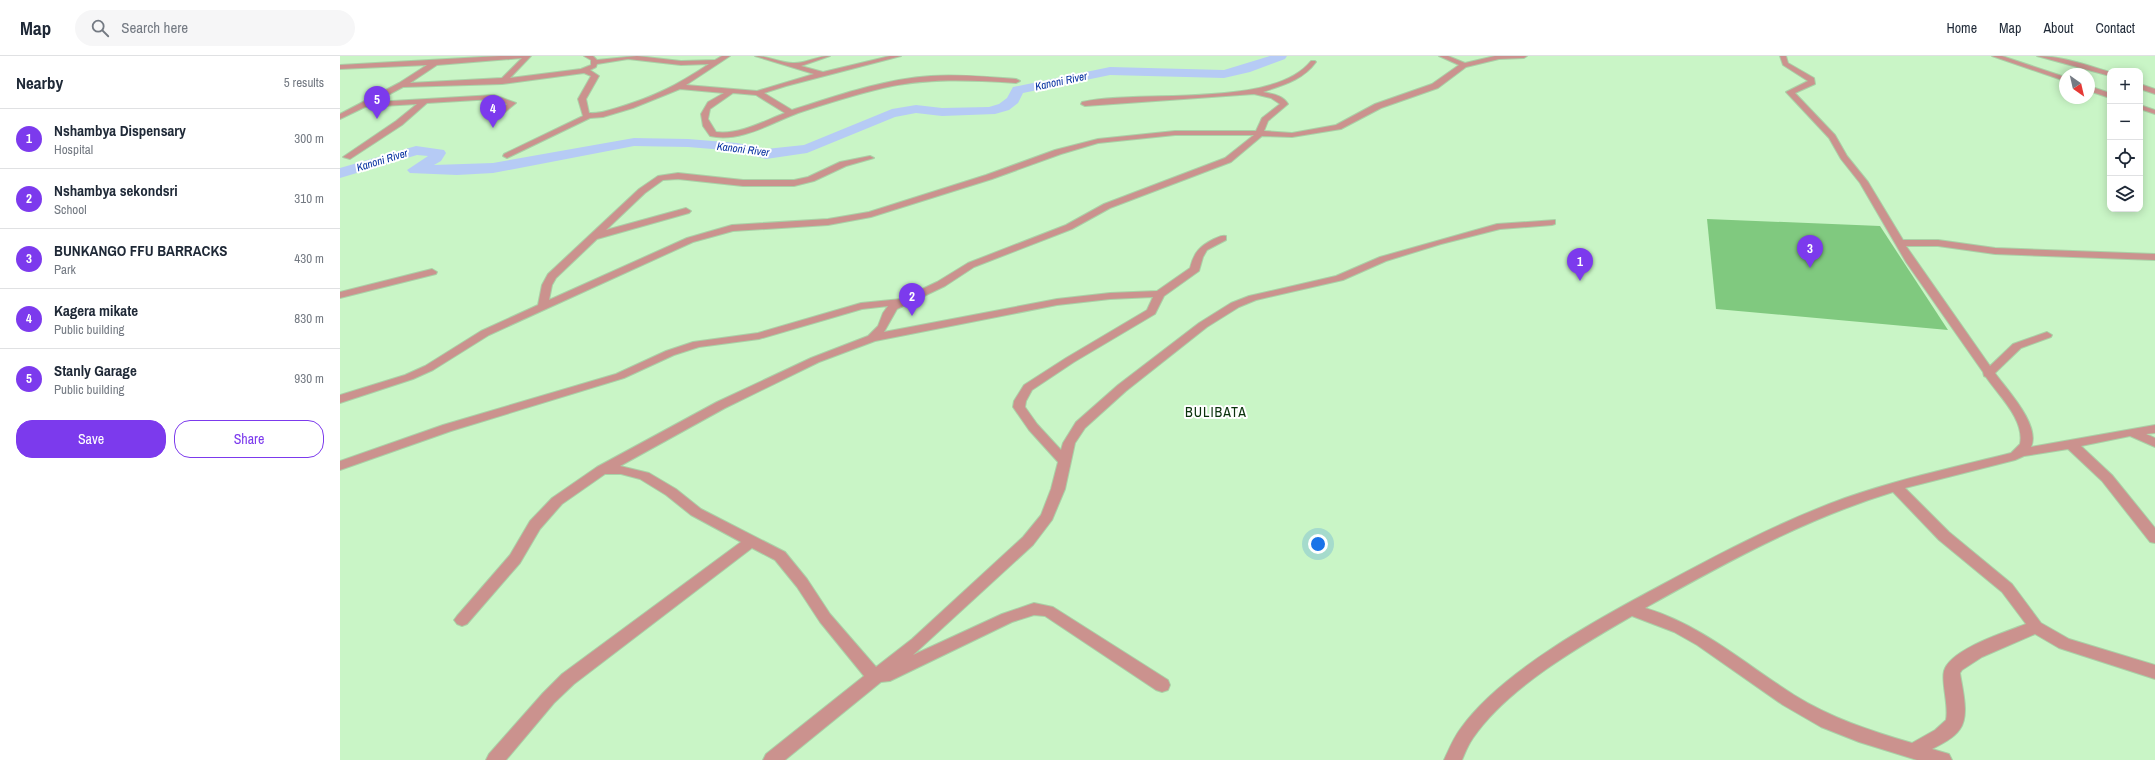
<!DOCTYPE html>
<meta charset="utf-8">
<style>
:root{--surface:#fff;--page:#f6f6f7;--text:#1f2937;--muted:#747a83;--line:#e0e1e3;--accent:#7c3aed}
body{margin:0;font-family:"Archivo Narrow",sans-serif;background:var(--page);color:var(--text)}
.controls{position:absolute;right:12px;top:12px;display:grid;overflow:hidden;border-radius:8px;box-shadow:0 2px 10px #0003}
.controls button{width:36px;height:36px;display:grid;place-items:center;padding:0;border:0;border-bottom:1px solid var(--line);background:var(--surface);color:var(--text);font:20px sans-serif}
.compass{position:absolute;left:1719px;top:12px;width:36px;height:36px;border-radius:50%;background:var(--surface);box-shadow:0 2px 10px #0003;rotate:146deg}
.you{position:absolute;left:978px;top:488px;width:14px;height:14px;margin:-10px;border:3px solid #fff;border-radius:50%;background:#1a73e8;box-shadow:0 0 0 6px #1a73e833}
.badge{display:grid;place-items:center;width:26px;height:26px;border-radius:50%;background:var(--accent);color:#fff;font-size:13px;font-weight:700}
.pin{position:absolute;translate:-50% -33px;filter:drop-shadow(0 1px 2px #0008)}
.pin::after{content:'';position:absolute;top:21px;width:14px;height:12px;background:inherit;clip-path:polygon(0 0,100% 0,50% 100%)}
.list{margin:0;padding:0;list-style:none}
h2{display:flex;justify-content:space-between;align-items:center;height:52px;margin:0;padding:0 16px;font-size:17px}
h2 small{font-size:13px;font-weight:400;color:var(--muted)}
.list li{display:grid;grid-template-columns:26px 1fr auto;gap:12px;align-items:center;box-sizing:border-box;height:60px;padding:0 16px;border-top:1px solid var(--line)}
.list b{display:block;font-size:15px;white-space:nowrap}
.list p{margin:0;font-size:13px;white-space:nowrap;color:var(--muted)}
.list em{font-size:13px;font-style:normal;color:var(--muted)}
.actions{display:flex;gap:8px;padding:12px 16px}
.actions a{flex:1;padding:9px 0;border:1px solid var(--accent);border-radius:16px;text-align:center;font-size:14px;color:var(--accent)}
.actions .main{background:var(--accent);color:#fff}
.icon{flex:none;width:22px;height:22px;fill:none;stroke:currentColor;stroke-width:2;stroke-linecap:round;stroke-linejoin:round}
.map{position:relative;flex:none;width:1815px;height:704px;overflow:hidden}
header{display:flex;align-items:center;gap:24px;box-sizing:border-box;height:56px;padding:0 20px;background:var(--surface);border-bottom:1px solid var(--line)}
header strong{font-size:19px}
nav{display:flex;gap:22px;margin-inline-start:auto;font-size:14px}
.search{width:280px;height:36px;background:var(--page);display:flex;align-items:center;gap:10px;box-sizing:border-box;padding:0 14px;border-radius:22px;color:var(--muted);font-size:15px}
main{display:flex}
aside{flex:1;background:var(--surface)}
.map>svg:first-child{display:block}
.green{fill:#80c97f}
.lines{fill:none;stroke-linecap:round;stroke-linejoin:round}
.river{fill:#b6cbf5;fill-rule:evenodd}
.minor-casing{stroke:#aad1a7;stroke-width:2}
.minor{fill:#cb928e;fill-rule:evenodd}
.labels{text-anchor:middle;stroke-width:4;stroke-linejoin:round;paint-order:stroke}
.far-water-label{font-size:11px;font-style:italic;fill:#052fa0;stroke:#fff}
.quarter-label{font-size:14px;letter-spacing:1px;fill:#0b330d;stroke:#fff}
</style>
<header>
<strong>Map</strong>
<div class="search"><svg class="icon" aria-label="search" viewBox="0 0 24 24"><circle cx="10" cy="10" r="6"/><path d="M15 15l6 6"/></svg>Search here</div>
<nav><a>Home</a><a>Map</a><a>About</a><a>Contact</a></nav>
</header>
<main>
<aside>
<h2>Nearby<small>5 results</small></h2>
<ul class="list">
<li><span class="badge">1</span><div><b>Nshambya Dispensary</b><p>Hospital</p></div><em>300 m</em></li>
<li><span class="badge">2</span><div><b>Nshambya sekondsri</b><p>School</p></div><em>310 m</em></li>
<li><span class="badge">3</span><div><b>BUNKANGO FFU BARRACKS</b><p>Park</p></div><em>430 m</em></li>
<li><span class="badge">4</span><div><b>Kagera mikate</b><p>Public building</p></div><em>830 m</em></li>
<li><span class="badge">5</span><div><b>Stanly Garage</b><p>Public building</p></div><em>930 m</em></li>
</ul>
<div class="actions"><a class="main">Save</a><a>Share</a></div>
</aside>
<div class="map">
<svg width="1815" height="704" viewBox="0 0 1815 704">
<rect width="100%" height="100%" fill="#c9f5c6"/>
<polygon class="green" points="1367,163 1540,170 1608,274 1376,253"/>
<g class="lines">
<polygon class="river" points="930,0 947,0 945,3 910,16 884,22 770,19 683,37 678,47 669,54 655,58 602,60 576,57 555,61 467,97 426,103 397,95 348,91 294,90 153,117 117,119 70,117 67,114 88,100 77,99 0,122 0,112 76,90 104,94 106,97 101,105 94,109 153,107 294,82 348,83 397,87 426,93 464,89 552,53 576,49 602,52 649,51 659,48 667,42 673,31 770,11 884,14"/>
<defs>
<g id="minor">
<path d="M160,0H191L170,22L241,13L251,9V4L244,0H253L257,4L297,0L341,5L375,4L382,0H390L346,29L417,35L474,18L415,0C428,0 440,7 453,7C464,8 477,0 490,0L461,10L483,16L550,0H561L446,30L424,37L452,54C496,40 544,23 591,20C619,18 648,21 676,23L680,25L676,27C630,24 587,22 543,32C514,39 485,48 458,57C431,67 400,87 370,80L363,70L361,58L368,46L384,37L340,33L293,52L263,61L250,62L167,102L163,100L164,98L243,60L238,43L251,20L244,17L162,28L63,31L35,46L154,39L176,47L165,56L161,54L167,48L153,43L87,47L62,69L10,103L3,101L56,65L77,48L25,51L0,63V58L59,27L87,9L0,13V9ZM182,2L162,22L70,27L97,9ZM288,3L341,9L369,8C337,29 316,40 280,51C270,54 259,58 249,57L246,43L259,20L250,14L256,11L257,8ZM393,37L416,39L445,57C424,65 399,79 376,76L368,63L370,53Z"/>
<path d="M1099,0H1108L1125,7L1155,0H1187L1184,2L1159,3L1126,11L1098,32L1041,52L1001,73L952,81L922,80L891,106L770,152L732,173L634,211L605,230L557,253L544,276L717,243L770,237L817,235L850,212C854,196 860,190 874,183C879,181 881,179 886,180V184L867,194L863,201L859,215L824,240L815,258L734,306L692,334L686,345L685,351L697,368L721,394L723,387L736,366L778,329L859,267L891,247L909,240L996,220L1040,201L1157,168L1215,164V168L1212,169L1160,173L1101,188L1046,205L1003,224L916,244L899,251L867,271L786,335L745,372L735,387L725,433L712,464L693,489L573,599L662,558L694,547L713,551L828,624L830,629L828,634L822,636L816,634L705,560L694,559L672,566L550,625L541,626L445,704H423L426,698L524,620L480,566L457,531L435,504L412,492L234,628L214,647L166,704H146L149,698L203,637L222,618L401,486L351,459L326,439L300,423L281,418H265L222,448L200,473L180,507L127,568L122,570L117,568L114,564L117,560L170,499L190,465L212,442L257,411L377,346L471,302L528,280L538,270L543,257L548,250L522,253L419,283L359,291L334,299L284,322L111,375L0,414V405L103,369L276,318L326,295L353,286L418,277L521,247L561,243L597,226L628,207L726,169L764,148L885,102L914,79H835L758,87L721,98L652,123L531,161L488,169L393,175L353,186L149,279L93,314L73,323L0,347V339L65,319L85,310L141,275L198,249L202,229L208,218L299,133L318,120L338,117L403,124H454L468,121L500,106L530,100L534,102L506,110L474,125L454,130H403L338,123L323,124L305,137L266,174L346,152L351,155L349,157L257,183L216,222L212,229L209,244L347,182L392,169L488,163L529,156L646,119L715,94L758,83L835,75H916L922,62L940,48L931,42L914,38L745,50L741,48L742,46C800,33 933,53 971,5H975L976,6C963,24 943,29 923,36C932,38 943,39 948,48L928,65L924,75L952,77L996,69L1035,48L1092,28L1119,9ZM813,241L807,254L726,302L684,329L674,345L673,351L689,374L718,406L711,433L701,459L683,481L572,583L536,611L490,558L467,523L445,496L361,453L336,433L309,417L280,410L385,352L479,306L535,285L717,249L770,243Z"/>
<path d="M1440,0H1446L1448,7L1474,22L1475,28L1455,37L1495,79L1507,100L1528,126L1563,184H1598L1655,192L1815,198V204L1655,198L1598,190H1566L1650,310L1673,288L1707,276L1712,279L1711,281L1681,292L1655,317C1667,334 1701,369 1691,391L1815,369V377L1806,378L1815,382V391L1790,380L1741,390L1772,419L1815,472V487L1810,486L1762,425L1728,393L1684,400L1675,404L1565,432L1609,476L1672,528L1701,567L1729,583L1815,609V623L1719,592L1695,578L1642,601L1622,614L1620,617C1622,632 1630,659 1620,673C1614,682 1602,688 1592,693L1609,698L1612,704H1577L1519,686L1481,671L1443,649L1357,589L1334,576L1292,560C1240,590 1167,632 1133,682C1128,689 1125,697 1122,704H1104C1109,693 1114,681 1121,672C1161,616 1256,564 1316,532C1377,499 1439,466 1505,442C1559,423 1615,411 1671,397L1680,388C1685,364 1659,340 1646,321L1644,320L1643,316L1566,206L1520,127L1501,103L1489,82L1446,36L1468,25L1443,9ZM1553,436L1599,484L1662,536L1686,568C1666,576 1610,593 1604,615C1601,627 1609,649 1606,664L1595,674L1572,687C1531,675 1491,662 1454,639C1405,608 1362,569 1305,552C1385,507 1465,463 1553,436Z"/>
<polygon points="1652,0 1662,0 1725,21 1725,25"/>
<path d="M1697,0C1722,0 1746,9 1770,16V20Z"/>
<polygon points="1800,28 1815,33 1815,38 1800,33"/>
<polygon points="1749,30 1770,37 1770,42 1749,35"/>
<polygon points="1800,49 1815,54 1815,58 1800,53"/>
<polygon points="92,213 97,216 96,218 0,242 0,236"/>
</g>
</defs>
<use href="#minor" class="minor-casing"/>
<use href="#minor" class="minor"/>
</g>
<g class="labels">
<g class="far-water-label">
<text transform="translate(721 25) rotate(-12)" y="4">Kanoni River</text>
<text transform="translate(403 93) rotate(7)" y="4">Kanoni River</text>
<text transform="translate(42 104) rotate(-17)" y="4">Kanoni River</text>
</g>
<g class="quarter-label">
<text x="876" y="361">BULIBATA</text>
</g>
</g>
</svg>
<div class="controls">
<button>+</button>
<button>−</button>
<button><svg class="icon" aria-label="locate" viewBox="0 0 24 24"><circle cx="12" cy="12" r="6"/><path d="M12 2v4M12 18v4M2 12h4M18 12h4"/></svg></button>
<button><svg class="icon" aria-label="layers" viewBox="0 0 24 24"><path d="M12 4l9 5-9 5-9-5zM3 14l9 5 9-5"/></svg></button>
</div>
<svg class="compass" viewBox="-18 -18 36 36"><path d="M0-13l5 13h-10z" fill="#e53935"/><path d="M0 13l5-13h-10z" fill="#747a83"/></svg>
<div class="you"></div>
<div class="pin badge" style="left:1240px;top:225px">1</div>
<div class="pin badge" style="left:572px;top:260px">2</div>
<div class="pin badge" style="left:1470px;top:212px">3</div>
<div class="pin badge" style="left:153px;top:72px">4</div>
<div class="pin badge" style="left:37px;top:63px">5</div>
</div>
</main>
